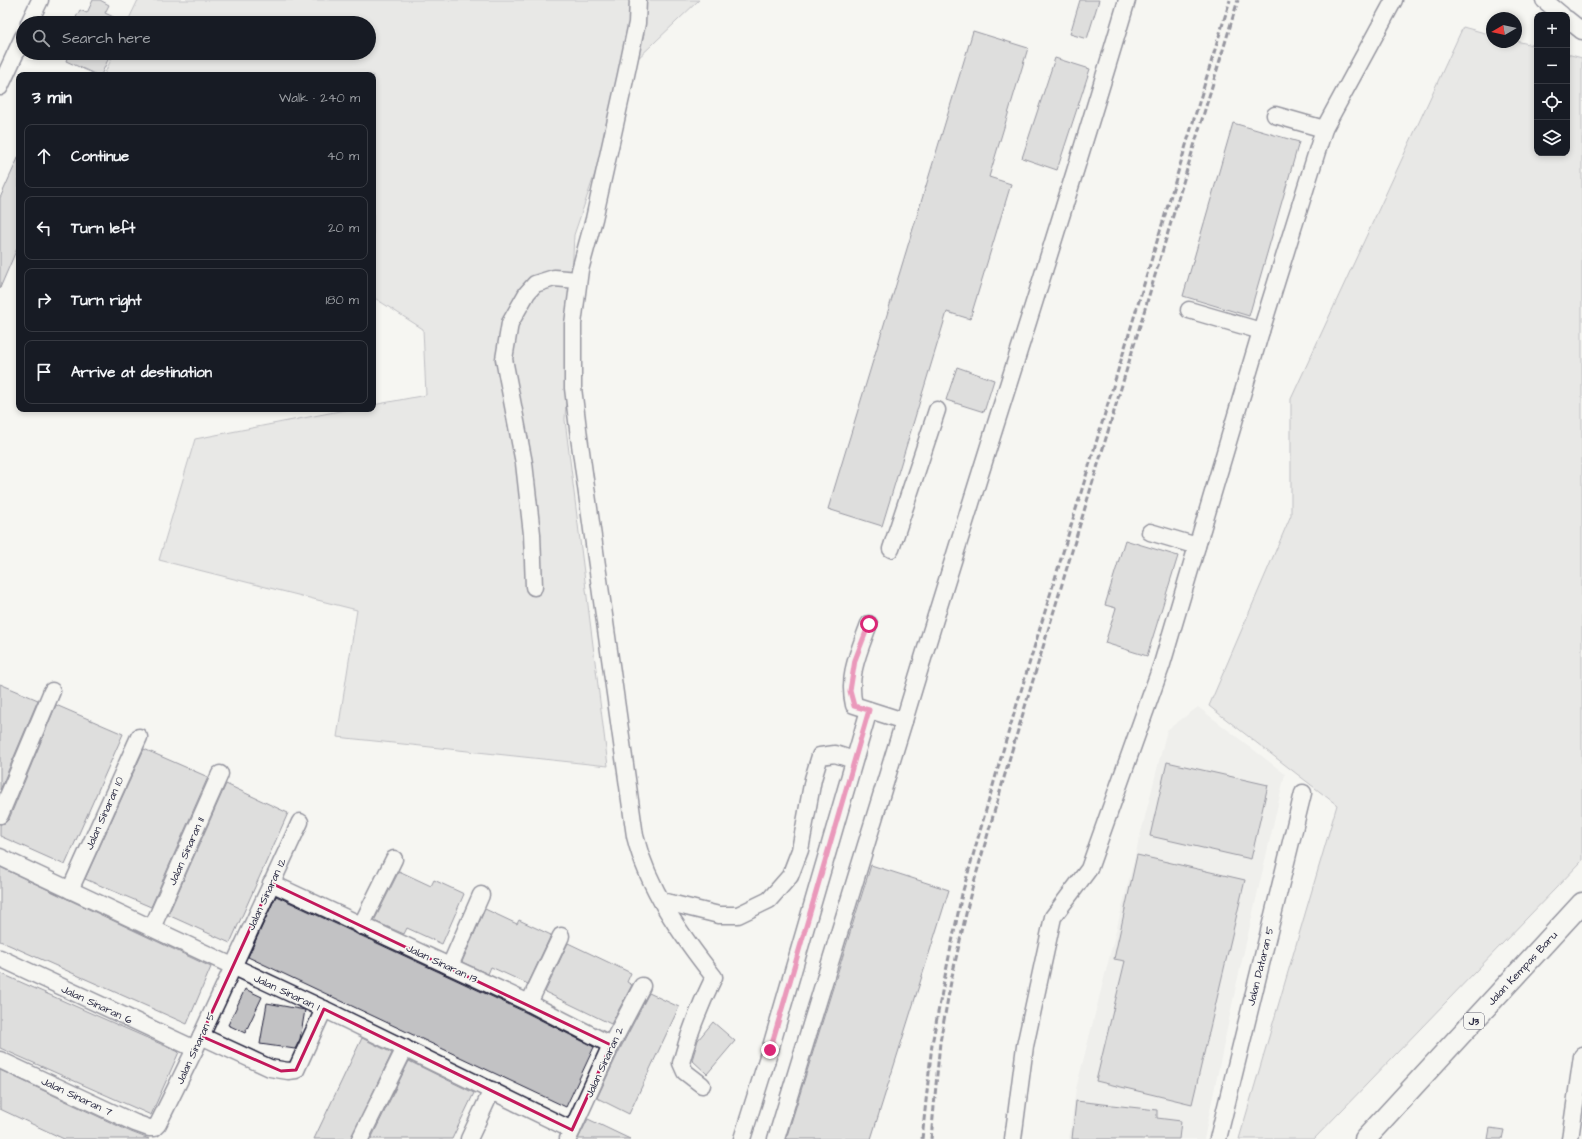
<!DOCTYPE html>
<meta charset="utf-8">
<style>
:root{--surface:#171b24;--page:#242831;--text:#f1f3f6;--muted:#9ea1a6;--line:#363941}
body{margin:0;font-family:"Architects Daughter",sans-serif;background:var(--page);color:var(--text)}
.controls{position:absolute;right:12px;top:12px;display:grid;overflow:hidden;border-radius:8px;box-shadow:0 2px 6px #0003}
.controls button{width:36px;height:36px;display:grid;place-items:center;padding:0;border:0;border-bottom:1px solid var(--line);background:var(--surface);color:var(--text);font:20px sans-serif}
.compass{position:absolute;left:1486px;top:12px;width:36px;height:36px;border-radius:50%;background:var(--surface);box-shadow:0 2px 6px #0003;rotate:261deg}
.stop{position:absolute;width:12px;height:12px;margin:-9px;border:3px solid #db2777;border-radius:50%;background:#fff}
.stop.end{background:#db2777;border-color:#fff;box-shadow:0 1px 4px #0008}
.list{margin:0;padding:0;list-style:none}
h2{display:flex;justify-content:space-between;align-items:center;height:52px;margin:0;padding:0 16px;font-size:17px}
h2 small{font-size:13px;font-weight:400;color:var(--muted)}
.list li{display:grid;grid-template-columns:26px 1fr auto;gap:12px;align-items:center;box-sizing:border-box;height:64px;margin:0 8px 8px;padding:0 8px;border:1px solid var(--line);border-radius:8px}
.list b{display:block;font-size:15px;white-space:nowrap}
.list em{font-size:13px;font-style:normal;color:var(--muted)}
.icon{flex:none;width:22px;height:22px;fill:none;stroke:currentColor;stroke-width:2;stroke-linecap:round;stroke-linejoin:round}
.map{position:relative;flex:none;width:1582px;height:1139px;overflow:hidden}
.search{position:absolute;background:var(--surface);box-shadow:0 2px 6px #0003;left:16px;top:16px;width:360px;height:44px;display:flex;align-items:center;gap:10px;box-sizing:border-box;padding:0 14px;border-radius:22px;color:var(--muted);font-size:15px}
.panel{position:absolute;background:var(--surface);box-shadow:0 2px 6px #0003;left:16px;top:72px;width:360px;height:340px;border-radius:8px}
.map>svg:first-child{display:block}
.built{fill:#e6e6e4}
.green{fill:#d7d7d7;stroke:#7c7c89}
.building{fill:#c2c2c4;stroke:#22223b}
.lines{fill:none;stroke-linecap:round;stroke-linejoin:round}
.minor-casing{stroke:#22223b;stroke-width:19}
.major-casing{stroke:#22223b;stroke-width:23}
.minor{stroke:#f6f6f2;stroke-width:16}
.major{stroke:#f6f6f2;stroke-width:20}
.rail{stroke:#22223b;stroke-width:3;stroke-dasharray:6 3;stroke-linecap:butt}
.route{stroke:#db2777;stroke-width:5}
.marked{fill:none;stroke:#c2185b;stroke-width:3;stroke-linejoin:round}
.labels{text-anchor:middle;stroke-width:3.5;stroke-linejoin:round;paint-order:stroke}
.shield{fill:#f6f6f2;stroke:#626272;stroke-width:1}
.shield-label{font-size:10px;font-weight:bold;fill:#22223b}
.street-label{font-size:11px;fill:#22223b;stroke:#f6f6f2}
</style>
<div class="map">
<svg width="1582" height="1139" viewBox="0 0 1582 1139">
<rect width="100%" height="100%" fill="#f6f6f2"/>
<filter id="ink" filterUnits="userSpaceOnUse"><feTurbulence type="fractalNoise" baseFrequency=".025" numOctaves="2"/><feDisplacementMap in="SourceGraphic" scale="8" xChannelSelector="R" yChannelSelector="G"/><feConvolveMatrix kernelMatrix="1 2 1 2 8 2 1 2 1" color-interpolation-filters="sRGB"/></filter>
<g filter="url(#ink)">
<polygon class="built" points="1198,707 1285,774 1236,986 1204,1139 1069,1139 1076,1089 1167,730"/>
<g class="green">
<polygon points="138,0 699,0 632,64 574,235 565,420 608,766 337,737 357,610 159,560 195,439 350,409 373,409 373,405 426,395 423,329 373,297 373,75 104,75 114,53 369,53 369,23 127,23"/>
<polygon points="1463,27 1492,35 1492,42 1516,42 1516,41 1537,46 1537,153 1567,153 1567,54 1582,58 1582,861 1314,1139 1239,1139 1337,805 1209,706 1291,515 1291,399"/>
</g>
<g class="building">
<polygon points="93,0 100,0 109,5 105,13 126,23 73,23 80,10 87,13"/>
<polygon points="1080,0 1099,0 1087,39 1070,34"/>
<polygon points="973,31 1028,48 989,177 1011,184 970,319 947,312 882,526 828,509"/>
<polygon points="69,53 111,53 101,75 97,75 66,61"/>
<polygon points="1055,58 1090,69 1057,170 1022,158"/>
<polygon points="1233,123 1299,142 1249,316 1183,296"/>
<polygon points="19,156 19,244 0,288 0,198"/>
<polygon points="957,367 994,380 984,412 946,400"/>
<polygon points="1125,540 1178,556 1147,656 1105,643 1116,608 1105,605"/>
<polygon points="0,684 38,700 0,790"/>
<polygon points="56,705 123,734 65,865 0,836 0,824 5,823 9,819"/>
<polygon points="144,749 208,777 151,907 85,879"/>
<polygon points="1167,762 1268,785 1251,859 1150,836"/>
<polygon points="226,784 288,813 230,943 168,915"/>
<polygon points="1137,855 1245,880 1192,1104 1096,1081 1125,961 1114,959"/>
<polygon points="871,865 949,890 871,1139 786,1139"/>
<polygon points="0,867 211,967 187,1024 0,941"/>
<polygon points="399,871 431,886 434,880 464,894 442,944 407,928 404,934 374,921"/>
<polygon points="276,896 525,1012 594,1047 566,1107 248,957"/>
<polygon points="485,909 517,924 519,920 551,935 528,984 491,967 488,974 462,962"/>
<polygon points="568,943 631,973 627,982 632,985 611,1024 545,992"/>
<polygon points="0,973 179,1052 151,1115 0,1048"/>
<polygon points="245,989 262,997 245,1033 228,1025"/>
<polygon points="649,993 679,1007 629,1114 597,1098 620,1049"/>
<polygon points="267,1003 305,1010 300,1039 295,1049 260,1044"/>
<polygon points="713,1022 735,1041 707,1074 692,1060 698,1040"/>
<polygon points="362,1038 392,1053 351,1139 314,1139"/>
<polygon points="409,1061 474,1093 452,1139 371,1139"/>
<polygon points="0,1070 131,1132 149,1139 64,1139 0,1109"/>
<polygon points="1076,1101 1157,1110 1157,1118 1181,1121 1179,1139 1072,1139"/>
<polygon points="588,1119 630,1139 578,1139"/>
<polygon points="1490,1128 1504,1130 1502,1139 1488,1139"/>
</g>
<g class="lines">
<defs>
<g id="minor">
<path d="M638,0L637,23L626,75L594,219L580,270L573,324V388L579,437L635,836C648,889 681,935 714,977C700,1005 689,1033 681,1063L685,1072L702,1085"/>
<polyline points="1544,0 1562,15"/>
<polyline points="1567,19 1582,31"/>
<polyline points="29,23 40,0"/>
<polyline points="0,87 23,37"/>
<polyline points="1275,115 1324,129"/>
<polyline points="1189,310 1261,331"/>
<polyline points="1150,532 1197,546"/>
<polyline points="891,549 937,410"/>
<polyline points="534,587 532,534 524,463 504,359 510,323 527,293 535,284 554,278 578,280"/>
<path d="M869,624C859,651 847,676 854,705L904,721C976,480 1056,241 1127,0"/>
<polyline points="0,815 52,691"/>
<polyline points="0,857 324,1009 572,1130"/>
<polyline points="271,883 529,1003 611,1045"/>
<polyline points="70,890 139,737"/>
<polyline points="662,901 719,915 738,915 769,900 790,876 800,850 813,779 820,756 835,754 854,760"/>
<polyline points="361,926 394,859"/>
<polyline points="152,928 220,774"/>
<polyline points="0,958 195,1049"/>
<polyline points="450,966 481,895"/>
<polyline points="529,1003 561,936"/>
<polyline points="201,1036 270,1068 288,1071 296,1070 324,1009"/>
<polyline points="0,1060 135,1123 149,1128 154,1128 158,1124 195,1049 300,822"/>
<polyline points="360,1139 405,1048"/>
<polyline points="469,1139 492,1090"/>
<polyline points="568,1139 611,1045 642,986"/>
<polyline points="742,1139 770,1050 869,710"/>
<polyline points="776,1139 904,721"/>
<polyline points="1013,1139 1025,1046 1053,917 1089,869 1162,664 1261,331 1324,129 1394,0"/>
<polyline points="1218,1139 1303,793"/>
<polyline points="1570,1139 1582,1056"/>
</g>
<polyline id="major" points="1365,1139 1582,903"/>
</defs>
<use href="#minor" class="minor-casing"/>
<use href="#major" class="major-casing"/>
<use href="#minor" class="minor"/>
<use href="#major" class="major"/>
<g class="rail">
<polyline points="922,1139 932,1044 945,976 962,894 1004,747 1230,0"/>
<polyline points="931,1139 940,1042 952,976 970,896 1012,750 1238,0"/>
</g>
</g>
</g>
<g class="lines" filter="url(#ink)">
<polyline class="route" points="770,1050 869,710 854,706 850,691 855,660 869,624"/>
</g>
<path d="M0 0H1582V1139H0ZM271,883L611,1045L572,1130L324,1009L296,1070L281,1071L201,1036Z" fill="#f6f6f2" fill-opacity=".55" fill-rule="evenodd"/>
<path class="marked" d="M271,883L611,1045L572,1130L324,1009L296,1070L281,1071L201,1036Z"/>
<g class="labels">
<rect class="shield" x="1464" y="1013" width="20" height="16" rx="3"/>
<g class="shield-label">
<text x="1474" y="1025">J3</text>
</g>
<g class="street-label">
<text transform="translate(104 813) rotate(-66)" y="4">Jalan Sinaran 10</text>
<text transform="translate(186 851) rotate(-66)" y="4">Jalan Sinaran 11</text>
<text transform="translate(266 894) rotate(-65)" y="4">Jalan Sinaran 12</text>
<text transform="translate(442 963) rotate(25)" y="4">Jalan Sinaran 13</text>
<text transform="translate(1260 966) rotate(-76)" y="4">Jalan Dataran 5</text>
<text transform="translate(1522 968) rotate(-47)" y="4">Jalan Kempas Baru</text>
<text transform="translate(287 992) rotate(25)" y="4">Jalan Sinaran 1</text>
<text transform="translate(97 1004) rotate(25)" y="4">Jalan Sinaran 6</text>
<text transform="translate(195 1048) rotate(-65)" y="4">Jalan Sinaran 5</text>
<text transform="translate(604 1062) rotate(-65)" y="4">Jalan Sinaran 2</text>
<text transform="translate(77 1096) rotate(25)" y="4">Jalan Sinaran 7</text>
</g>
</g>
</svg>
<div class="controls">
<button>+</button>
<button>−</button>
<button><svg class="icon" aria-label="locate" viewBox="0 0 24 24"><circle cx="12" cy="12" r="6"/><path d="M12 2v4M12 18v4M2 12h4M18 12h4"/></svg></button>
<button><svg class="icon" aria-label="layers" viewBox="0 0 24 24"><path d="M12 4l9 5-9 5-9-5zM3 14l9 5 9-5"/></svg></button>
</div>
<svg class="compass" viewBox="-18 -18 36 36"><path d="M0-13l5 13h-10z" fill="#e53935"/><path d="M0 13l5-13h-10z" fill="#9ea1a6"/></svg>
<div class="stop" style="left:869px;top:624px"></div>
<div class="stop end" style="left:770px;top:1050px"></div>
<div class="search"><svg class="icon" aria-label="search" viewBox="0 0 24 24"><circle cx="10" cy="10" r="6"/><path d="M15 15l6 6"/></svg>Search here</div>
<section class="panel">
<h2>3 min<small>Walk · 240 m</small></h2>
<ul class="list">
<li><svg class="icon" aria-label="ahead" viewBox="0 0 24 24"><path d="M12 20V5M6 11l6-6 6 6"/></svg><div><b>Continue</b></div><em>40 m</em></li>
<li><svg class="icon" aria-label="left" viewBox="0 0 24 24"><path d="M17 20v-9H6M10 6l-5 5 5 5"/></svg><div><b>Turn left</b></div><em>20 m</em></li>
<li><svg class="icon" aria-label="right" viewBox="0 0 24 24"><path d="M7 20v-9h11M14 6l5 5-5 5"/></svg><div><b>Turn right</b></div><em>180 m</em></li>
<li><svg class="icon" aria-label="arrive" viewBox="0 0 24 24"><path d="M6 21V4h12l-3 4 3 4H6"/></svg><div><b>Arrive at destination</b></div></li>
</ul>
</section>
</div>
